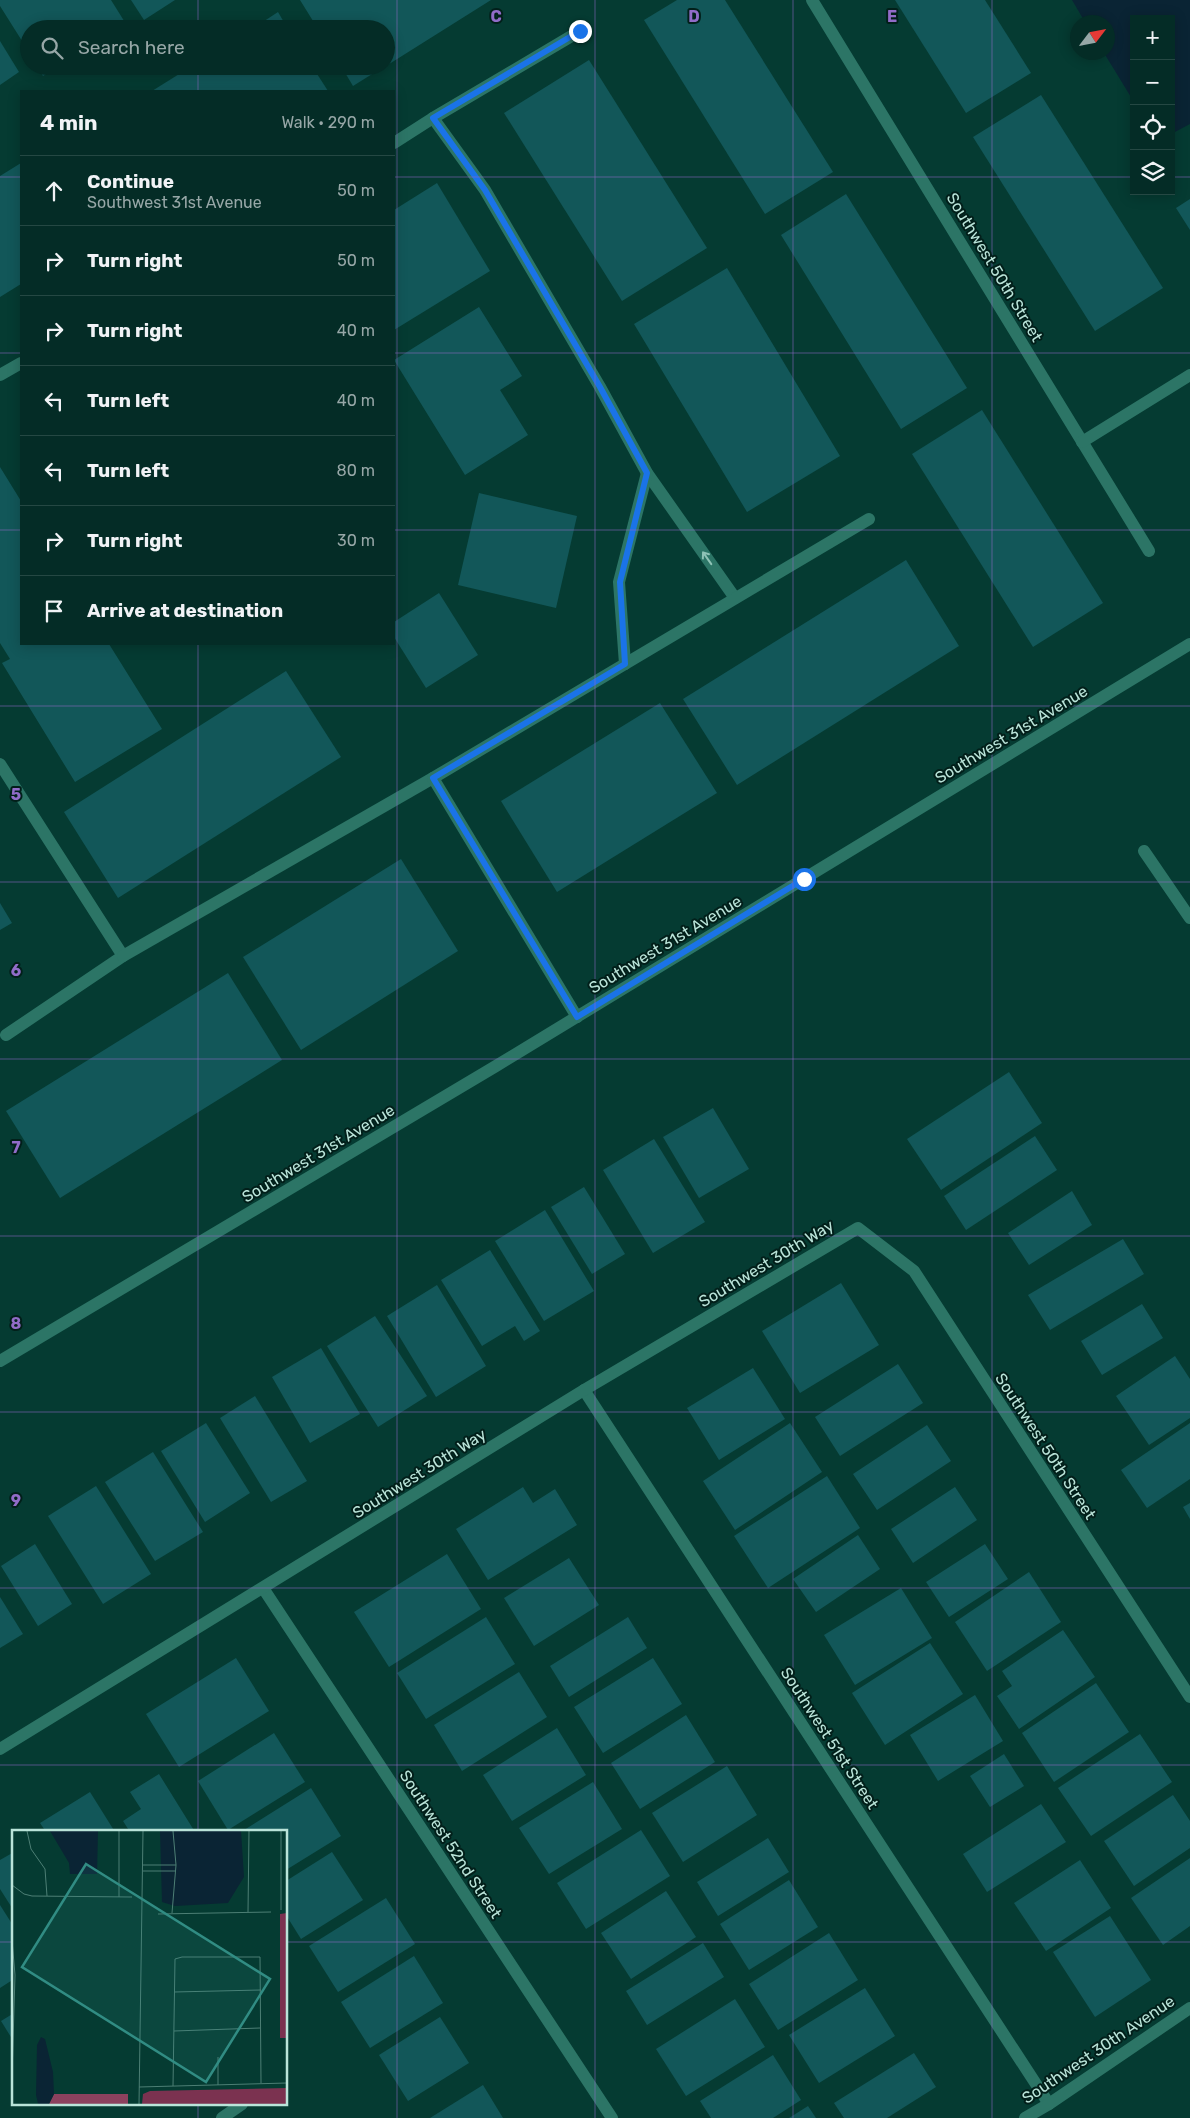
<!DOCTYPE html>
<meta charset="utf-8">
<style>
:root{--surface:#042c26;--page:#0d342e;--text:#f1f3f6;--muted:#97a7a7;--line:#254843}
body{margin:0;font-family:Rubik,sans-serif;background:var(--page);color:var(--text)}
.controls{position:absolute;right:15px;top:15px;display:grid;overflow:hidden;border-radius:0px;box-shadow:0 2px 12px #0003}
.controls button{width:45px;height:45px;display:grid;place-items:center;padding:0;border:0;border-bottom:1px solid var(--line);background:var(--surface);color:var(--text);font:25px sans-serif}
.compass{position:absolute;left:1070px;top:15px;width:45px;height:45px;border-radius:50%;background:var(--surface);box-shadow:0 2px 12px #0003;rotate:58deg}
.stop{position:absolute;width:15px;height:15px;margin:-11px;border:4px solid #1a73e8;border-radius:50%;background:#fff}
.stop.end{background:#1a73e8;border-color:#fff;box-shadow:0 1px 5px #0008}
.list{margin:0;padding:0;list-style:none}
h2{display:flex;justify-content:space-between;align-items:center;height:65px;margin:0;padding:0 20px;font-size:21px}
h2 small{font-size:16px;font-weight:400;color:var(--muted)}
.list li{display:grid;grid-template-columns:32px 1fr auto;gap:15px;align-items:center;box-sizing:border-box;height:70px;padding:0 20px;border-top:1px solid var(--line)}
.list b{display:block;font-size:19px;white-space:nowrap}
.list p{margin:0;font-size:16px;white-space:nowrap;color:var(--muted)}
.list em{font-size:16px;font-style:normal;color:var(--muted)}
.icon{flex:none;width:28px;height:28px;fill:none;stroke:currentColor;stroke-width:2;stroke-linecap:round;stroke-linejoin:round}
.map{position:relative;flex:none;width:1190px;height:2118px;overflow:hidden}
.search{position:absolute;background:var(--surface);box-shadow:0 2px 12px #0003;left:20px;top:20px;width:375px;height:55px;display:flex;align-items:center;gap:12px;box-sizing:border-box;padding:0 18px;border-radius:28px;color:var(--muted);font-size:19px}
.panel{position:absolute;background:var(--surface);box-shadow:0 2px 12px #0003;left:20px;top:90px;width:375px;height:555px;border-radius:0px}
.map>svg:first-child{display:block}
.water{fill:#0a2434}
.building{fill:#125759}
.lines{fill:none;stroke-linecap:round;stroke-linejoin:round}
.minor{stroke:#2c7566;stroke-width:12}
.oneway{stroke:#8fc3b6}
.route{stroke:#1a73e8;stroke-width:6}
.grid{fill:none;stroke:#916cc8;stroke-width:1;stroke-opacity:0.55}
.labels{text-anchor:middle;stroke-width:4;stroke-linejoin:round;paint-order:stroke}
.street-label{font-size:16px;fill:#bae4d9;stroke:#021f1a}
.inset-road{fill:none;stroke:#4d7f75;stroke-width:1}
.view{fill:#318c83;fill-opacity:0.15;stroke:#318c83;stroke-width:2.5}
.inset-edge{fill:none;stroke:#bae4d9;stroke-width:2.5}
.grid-label{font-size:16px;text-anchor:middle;font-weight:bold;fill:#916cc8;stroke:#021f1a;stroke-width:4;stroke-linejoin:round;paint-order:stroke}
</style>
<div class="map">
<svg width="1190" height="2118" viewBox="0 0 1190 2118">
<rect width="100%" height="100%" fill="#053b32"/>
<polygon class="water" points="1072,0 1190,0 1190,124 1171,134 1171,19 1134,19 1134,102 1104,53 1108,52 1108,22 1085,22"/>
<g class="building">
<polygon points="0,0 111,0 126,24 119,29 29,29 29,52 0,6"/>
<polygon points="131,0 175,0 144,20"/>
<polygon points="300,0 491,0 386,66 386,29 318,29"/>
<polygon points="677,0 725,0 833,172 765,214 644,20"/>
<polygon points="895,0 985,0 1031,73 966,113"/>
<polygon points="278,12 288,29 252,29"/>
<polygon points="0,41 19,72 0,85"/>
<polygon points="589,60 707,248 622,301 504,113"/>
<polygon points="37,66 59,66 43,76"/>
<polygon points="192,66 312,66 328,91 152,91"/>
<polygon points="341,66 385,66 353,86"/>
<polygon points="1041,95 1163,288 1095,331 973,137"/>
<polygon points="21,163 21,284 0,297 0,176"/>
<polygon points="437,183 490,271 394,330 394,210"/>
<polygon points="846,194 967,388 901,429 781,235"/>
<polygon points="1190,199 1190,230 1176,208"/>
<polygon points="727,268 840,456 747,512 634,324"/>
<polygon points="479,307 522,376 500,390 528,435 465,475 394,360"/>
<polygon points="982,410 1103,603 1033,647 912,454"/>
<polygon points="0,467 21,501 21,644 109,644 162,729 75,782 2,663 10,659 0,643"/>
<polygon points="479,493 577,516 556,608 458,585"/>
<polygon points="906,560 959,646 737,785 683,699"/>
<polygon points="439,593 478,655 426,688 394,637 394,622"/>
<polygon points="286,671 341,757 118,898 64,812"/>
<polygon points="660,703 717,793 557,892 501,801"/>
<polygon points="401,859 458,951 301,1050 243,957"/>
<polygon points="0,903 12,923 0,930"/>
<polygon points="228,973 282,1060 60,1198 6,1111"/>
<polygon points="1009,1072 1042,1123 941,1190 907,1139"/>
<polygon points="713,1108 749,1169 699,1198 663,1137"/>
<polygon points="1035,1136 1057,1170 966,1230 944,1196"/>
<polygon points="654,1139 705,1222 653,1253 603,1170"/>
<polygon points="584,1187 625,1254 592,1274 551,1207"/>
<polygon points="1072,1191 1092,1225 1029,1265 1008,1233"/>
<polygon points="545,1210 594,1291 544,1321 495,1241"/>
<polygon points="1123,1239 1144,1274 1050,1330 1028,1295"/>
<polygon points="490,1250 540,1331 524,1341 515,1326 482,1346 441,1280"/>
<polygon points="841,1283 879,1345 800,1393 762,1331"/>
<polygon points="437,1285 486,1366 436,1397 387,1316"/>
<polygon points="1142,1304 1163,1338 1102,1375 1081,1341"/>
<polygon points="375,1316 427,1396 378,1427 327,1346"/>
<polygon points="321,1348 360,1414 310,1443 272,1377"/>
<polygon points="1175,1356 1190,1379 1190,1418 1149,1445 1116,1396"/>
<polygon points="898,1364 923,1403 840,1456 815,1417"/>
<polygon points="753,1368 785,1419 719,1460 687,1408"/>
<polygon points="255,1396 307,1481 271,1502 220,1418"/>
<polygon points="206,1423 250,1493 205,1522 161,1451"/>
<polygon points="790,1423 822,1472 735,1530 703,1481"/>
<polygon points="1190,1423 1190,1479 1147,1508 1121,1470"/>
<polygon points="927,1425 951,1461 877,1510 853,1474"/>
<polygon points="153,1452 203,1532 155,1561 105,1482"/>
<polygon points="827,1476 860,1528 768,1588 734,1536"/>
<polygon points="96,1486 151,1574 103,1604 48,1516"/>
<polygon points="523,1487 533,1503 555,1489 577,1525 488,1580 456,1529"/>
<polygon points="955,1487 977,1520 913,1563 891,1529"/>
<polygon points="1190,1503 1190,1519 1183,1507"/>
<polygon points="858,1535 880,1569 816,1612 793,1579"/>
<polygon points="35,1544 72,1604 38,1626 1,1566"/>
<polygon points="985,1544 1008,1579 949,1617 926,1582"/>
<polygon points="447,1554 481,1609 389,1667 354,1612"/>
<polygon points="569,1558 599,1605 534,1646 504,1598"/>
<polygon points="1029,1572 1061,1622 987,1671 955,1622"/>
<polygon points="901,1588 932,1638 855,1685 824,1635"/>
<polygon points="0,1597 23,1634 0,1648"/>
<polygon points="486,1617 515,1664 426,1719 397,1673"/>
<polygon points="628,1617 647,1648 569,1697 550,1666"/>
<polygon points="1063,1630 1095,1677 1019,1729 997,1696 1012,1686 1002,1671"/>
<polygon points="930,1643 963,1694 885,1745 852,1693"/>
<polygon points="236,1658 269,1711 179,1767 146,1714"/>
<polygon points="653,1658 682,1704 603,1753 574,1707"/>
<polygon points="519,1672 547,1717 462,1771 434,1725"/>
<polygon points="1096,1683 1129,1732 1054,1782 1022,1733"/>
<polygon points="975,1695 1003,1741 938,1781 910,1735"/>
<polygon points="686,1715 715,1762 640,1809 611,1763"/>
<polygon points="557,1728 586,1775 512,1821 483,1775"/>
<polygon points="274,1733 305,1782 228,1830 198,1781"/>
<polygon points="1140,1734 1172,1782 1091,1836 1058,1788"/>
<polygon points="1004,1754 1024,1786 990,1807 970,1776"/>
<polygon points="727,1766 757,1815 683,1862 652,1813"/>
<polygon points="159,1774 195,1832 130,1832 123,1821 141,1809 130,1792"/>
<polygon points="593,1782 622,1829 549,1874 519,1828"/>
<polygon points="311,1788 341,1836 286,1870 286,1832 241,1832"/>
<polygon points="90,1792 115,1832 46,1832 40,1823"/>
<polygon points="1173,1795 1190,1821 1190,1848 1134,1886 1104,1841"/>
<polygon points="1041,1804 1066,1842 987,1892 963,1854"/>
<polygon points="641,1830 670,1876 586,1929 557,1883"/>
<polygon points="768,1838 789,1872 718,1916 697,1882"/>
<polygon points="14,1852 14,1911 0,1889 0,1860"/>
<polygon points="332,1852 363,1900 301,1939 286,1915 286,1881"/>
<polygon points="1190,1858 1190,1926 1163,1945 1131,1898"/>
<polygon points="1080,1860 1111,1908 1046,1951 1014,1903"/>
<polygon points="789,1880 818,1927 749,1970 720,1924"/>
<polygon points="666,1891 696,1937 631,1979 601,1933"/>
<polygon points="386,1898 415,1944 338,1992 309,1946"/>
<polygon points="0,1905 14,1927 14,1979 0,1988"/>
<polygon points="1110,1916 1151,1980 1095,2017 1053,1952"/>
<polygon points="829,1933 858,1980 778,2030 749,1984"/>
<polygon points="703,1943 724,1977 647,2025 626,1991"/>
<polygon points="414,1956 443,2003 370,2048 341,2002"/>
<polygon points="865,1988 895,2036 819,2083 789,2035"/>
<polygon points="735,1999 765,2047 686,2096 656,2049"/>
<polygon points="14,2013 14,2042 1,2021"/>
<polygon points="440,2017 469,2063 408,2101 379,2055"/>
<polygon points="914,2053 936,2087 887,2118 844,2118 834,2103"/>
<polygon points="773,2055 801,2100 773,2118 711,2118 700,2101"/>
<polygon points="483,2085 503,2118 430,2118"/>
<polygon points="808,2106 816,2118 789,2118"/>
</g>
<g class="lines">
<g class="minor">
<polyline points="812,0 1149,551"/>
<polyline points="580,31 433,118 485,190 600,387 647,473 735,598"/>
<polyline points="394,143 433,118"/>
<polyline points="0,375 21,363"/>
<polyline points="1082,442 1190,375"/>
<polyline points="625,664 619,582 647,473"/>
<polyline points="0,764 123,956 6,1035"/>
<polyline points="1144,851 1190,918"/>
<polyline points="123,956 433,778"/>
<polyline points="577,1017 433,778 869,519"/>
<polyline points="0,1361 496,1066 1190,644"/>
<polyline points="584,1390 1049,2104"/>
<polyline points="263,1588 612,2118"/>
<polyline points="0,1749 584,1390 858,1228 914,1271 1190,1697"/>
<polyline points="222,2118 242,2104"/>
<polyline points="1025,2118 1049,2104 1190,2008"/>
</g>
</g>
<defs><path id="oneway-shaft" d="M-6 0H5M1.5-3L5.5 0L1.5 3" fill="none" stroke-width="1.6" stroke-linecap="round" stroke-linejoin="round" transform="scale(1.25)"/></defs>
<use class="oneway" href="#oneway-shaft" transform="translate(707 558) rotate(-125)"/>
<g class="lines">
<polyline class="route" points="580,31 433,118 485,190 600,387 647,473 620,582 625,664 433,778 577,1017 804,879"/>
</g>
<path class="grid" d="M198,0V29M397,0V2118M595,0V2118M793,0V2118M992,0V2118M198,66V91M0,177H21M394,177H1134M1171,177H1190M0,353H21M394,353H1190M0,530H21M394,530H1190M198,644V1832M0,706H1190M0,882H1190M0,1059H1190M0,1236H1190M0,1412H1190M0,1588H1190M0,1765H1190M0,1942H14M286,1942H1190M198,2104V2118"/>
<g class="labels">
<g class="street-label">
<text transform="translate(995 267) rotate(59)" y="6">Southwest 50th Street</text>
<text transform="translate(1011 734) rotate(-31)" y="6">Southwest 31st Avenue</text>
<text transform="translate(665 944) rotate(-31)" y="6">Southwest 31st Avenue</text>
<text transform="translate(318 1153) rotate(-31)" y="6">Southwest 31st Avenue</text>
<text transform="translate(766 1263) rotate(-31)" y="6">Southwest 30th Way</text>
<text transform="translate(1046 1446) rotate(57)" y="6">Southwest 50th Street</text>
<text transform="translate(419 1473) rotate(-32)" y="6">Southwest 30th Way</text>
<text transform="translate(830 1738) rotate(57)" y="6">Southwest 51st Street</text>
<text transform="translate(451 1844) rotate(57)" y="6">Southwest 52nd Street</text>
<text transform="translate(1098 2049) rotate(-34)" y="6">Southwest 30th Avenue</text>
</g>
</g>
<g transform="translate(12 1830)">
<rect width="275" height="275" fill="#053b32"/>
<path d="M275,83V208H268V84ZM275,258V274H130L131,264L138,261Z" fill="#7b3250"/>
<path d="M42,264H116V274H37Z" fill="#8c415e"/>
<path d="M38,1H86L85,44H58L57,33ZM148,1H229L232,47L216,73L163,76L150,72ZM29,207L33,209L41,242L42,264L37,274H26L24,265L25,215Z" fill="#0a2434"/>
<path class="inset-road" d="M15,1L19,19L33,39L35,66M269,1V80M131,35H164M131,41H164M0,55L12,64L20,66L120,67M107,67V1M236,82L237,1M160,83L164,35L161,1M146,84L259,82M0,110L3,145L0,246M162,162L249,160M162,201L248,198M206,227V255M161,256L163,129L170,127H248L249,253M127,257L275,253M127,274L131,1"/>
<path class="view" d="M74,34L258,149L194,252L10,137Z"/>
<rect width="275" height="275" class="inset-edge"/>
</g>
<g class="grid-label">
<text x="496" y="22">C</text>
<text x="694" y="22">D</text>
<text x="892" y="22">E</text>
<text x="16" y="800">5</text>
<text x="16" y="976">6</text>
<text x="16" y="1153">7</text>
<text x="16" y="1329">8</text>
<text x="16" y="1506">9</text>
</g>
</svg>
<div class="controls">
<button>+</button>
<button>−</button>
<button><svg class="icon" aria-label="locate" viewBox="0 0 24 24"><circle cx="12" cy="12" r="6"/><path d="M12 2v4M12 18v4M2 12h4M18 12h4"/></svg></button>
<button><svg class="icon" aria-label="layers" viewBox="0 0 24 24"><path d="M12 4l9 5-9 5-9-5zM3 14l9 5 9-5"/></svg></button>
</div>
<svg class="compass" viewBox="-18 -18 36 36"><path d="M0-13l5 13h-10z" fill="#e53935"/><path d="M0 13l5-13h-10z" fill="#97a7a7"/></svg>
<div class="stop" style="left:804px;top:879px"></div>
<div class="stop end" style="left:580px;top:31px"></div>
<div class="search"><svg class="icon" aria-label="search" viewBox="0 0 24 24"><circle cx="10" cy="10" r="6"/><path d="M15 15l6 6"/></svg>Search here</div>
<section class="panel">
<h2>4 min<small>Walk · 290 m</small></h2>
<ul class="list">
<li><svg class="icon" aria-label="ahead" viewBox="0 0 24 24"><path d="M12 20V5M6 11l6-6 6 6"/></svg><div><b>Continue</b><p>Southwest 31st Avenue</p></div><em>50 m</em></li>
<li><svg class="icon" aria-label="right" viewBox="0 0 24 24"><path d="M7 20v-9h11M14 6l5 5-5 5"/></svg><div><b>Turn right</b></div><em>50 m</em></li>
<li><svg class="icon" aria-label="right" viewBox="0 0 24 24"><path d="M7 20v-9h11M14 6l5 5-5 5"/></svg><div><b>Turn right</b></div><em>40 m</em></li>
<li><svg class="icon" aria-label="left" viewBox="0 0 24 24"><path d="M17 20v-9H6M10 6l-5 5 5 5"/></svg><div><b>Turn left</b></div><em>40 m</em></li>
<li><svg class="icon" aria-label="left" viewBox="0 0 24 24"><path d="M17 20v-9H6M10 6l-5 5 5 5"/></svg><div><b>Turn left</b></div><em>80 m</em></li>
<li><svg class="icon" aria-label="right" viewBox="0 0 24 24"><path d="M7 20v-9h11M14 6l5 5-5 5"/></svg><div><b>Turn right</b></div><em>30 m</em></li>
<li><svg class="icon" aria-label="arrive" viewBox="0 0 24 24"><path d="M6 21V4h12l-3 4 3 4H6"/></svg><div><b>Arrive at destination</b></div></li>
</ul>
</section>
</div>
